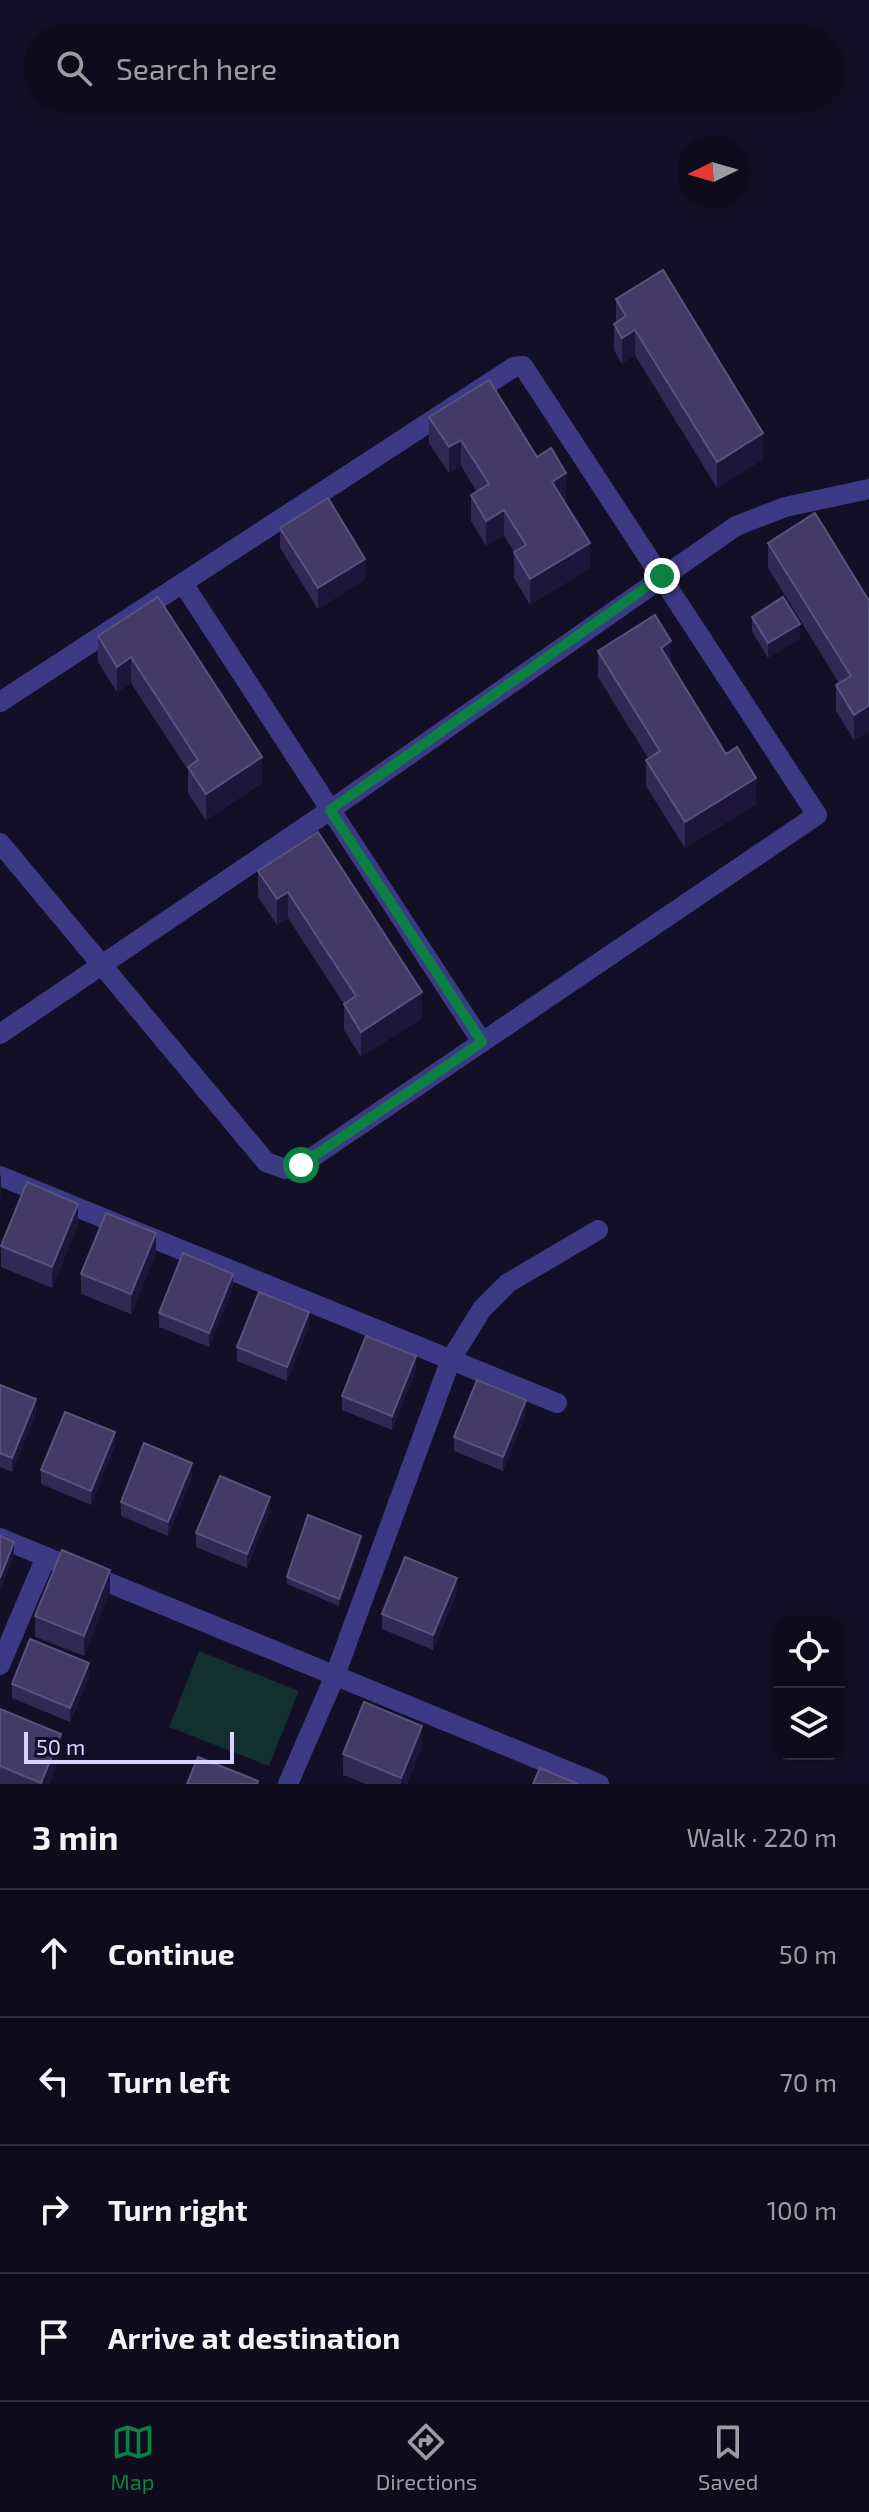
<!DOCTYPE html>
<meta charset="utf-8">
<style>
:root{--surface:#0e0b1c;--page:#1c1929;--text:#f1f3f6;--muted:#9b9ba3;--line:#2e2b3b;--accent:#0b8043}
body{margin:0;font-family:"Exo 2",sans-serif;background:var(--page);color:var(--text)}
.controls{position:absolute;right:24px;bottom:24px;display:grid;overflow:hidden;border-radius:16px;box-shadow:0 4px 12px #0003}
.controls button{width:72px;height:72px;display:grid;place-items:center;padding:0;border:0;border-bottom:2px solid var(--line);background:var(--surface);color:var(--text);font:40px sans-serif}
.compass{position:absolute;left:677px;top:136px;width:72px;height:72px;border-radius:50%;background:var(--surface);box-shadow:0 4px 12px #0003;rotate:265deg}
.scale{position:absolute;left:24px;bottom:20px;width:210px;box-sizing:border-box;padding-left:8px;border:4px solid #d9d4ff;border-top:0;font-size:22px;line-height:28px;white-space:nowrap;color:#d9d4ff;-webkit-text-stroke:6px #130f26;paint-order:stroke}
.stop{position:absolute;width:24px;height:24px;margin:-18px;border:6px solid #0b8043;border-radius:50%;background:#fff}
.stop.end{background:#0b8043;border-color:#fff;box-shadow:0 2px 8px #0008}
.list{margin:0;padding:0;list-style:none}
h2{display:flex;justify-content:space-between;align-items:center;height:104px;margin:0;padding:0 32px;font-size:34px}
h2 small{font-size:26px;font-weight:400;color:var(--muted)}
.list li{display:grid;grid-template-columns:52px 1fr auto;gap:24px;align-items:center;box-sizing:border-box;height:128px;padding:0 32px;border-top:2px solid var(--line)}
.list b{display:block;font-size:30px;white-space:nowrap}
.list em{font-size:26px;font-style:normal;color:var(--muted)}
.icon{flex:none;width:44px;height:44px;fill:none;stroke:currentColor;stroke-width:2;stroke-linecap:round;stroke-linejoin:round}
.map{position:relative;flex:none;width:869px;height:1784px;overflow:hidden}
.search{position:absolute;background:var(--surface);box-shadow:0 4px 12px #0003;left:24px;right:24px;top:24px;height:88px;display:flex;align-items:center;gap:20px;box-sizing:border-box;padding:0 28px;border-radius:44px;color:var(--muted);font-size:30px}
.sheet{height:616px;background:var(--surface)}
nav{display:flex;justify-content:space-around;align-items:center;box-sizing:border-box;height:112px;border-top:2px solid var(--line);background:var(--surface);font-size:22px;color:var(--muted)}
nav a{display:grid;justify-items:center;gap:4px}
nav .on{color:var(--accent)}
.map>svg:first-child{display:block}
.green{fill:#12302f}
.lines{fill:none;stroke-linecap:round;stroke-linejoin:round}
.minor{stroke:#3d3a85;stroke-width:20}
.wall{fill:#312854}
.shaded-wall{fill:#1d163a}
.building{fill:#433a66;stroke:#5a527e;stroke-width:2}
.route{stroke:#0b8043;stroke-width:10}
</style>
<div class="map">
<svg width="869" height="1784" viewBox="0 0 869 1784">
<rect width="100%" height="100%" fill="#130f26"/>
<polygon class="green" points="199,1651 299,1691 269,1766 169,1727"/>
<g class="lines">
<g class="minor">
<polyline points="184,585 482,1042"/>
<polyline points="0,702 514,367 523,366 817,815 301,1165 285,1169 266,1162 0,843"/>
<polyline points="0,1034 333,808 736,526 785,507 869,489"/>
<polyline points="0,1176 557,1403"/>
<polyline points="0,1538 599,1784"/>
<polyline points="0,1665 46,1557"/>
<polyline points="288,1784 334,1678 451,1359 482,1309 508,1283 598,1230"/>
</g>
</g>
<g class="wall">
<polygon points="616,299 763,459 717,488 635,355 622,364 614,350 614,324 616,322"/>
<polygon points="429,417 537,457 566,499 563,500 590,568 530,605 514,578 514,552 504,535 486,546 471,521 471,495 477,492 461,466 449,473 429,443"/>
<polygon points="280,528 365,579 318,609 280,548"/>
<polygon points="768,543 869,601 869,731 854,740 836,711 836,685 839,683 768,568"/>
<polygon points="158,597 262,783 206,820 188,793 188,770 131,683 117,692 98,662 98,636"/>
<polygon points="752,617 800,638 768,658 752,631"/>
<polygon points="598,651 671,664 756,804 685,848 646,786 646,760 648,758 598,677"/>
<polygon points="318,832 422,1018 361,1057 344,1030 344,1004 288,918 277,925 258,897 258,871"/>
<polygon points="78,1224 52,1288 1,1267 1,1246"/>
<polygon points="156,1253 131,1314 81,1294 81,1274"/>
<polygon points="233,1288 209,1347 159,1327 159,1313"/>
<polygon points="309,1326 287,1381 237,1361 237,1347"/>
<polygon points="416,1370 392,1430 342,1410 342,1396"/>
<polygon points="0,1385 36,1414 12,1472 0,1467"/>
<polygon points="526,1414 503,1471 454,1451 454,1437"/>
<polygon points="115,1446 91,1505 41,1484 41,1470"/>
<polygon points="192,1477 168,1536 121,1516 121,1502"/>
<polygon points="270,1511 247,1568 196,1547 196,1533"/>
<polygon points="361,1543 339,1606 287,1584 287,1577"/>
<polygon points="110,1591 84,1656 35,1637 35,1616"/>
<polygon points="457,1592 433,1650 382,1629 382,1614"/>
<polygon points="89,1677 70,1722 12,1698 12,1684"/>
<polygon points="0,1709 61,1754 49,1784 0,1784"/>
<polygon points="422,1746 407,1784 366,1784 343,1775 343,1754"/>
</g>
<g class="shaded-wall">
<polygon points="635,330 635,355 622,364 622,338"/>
<polygon points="763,433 763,459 717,488 717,462"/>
<polygon points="461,440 461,466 449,473 449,447"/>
<polygon points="566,473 566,499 552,508 552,482"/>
<polygon points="504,510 504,535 486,546 486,521"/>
<polygon points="590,543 590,568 530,605 530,579"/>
<polygon points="365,559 365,579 318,609 318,588"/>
<polygon points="800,624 800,638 768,658 768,643"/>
<polygon points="671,641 671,667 661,648"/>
<polygon points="131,657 131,683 117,692 117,667"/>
<polygon points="869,705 869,731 854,740 854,715"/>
<polygon points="262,757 262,783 206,820 206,794"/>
<polygon points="756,778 756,804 685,848 685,822"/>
<polygon points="288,892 288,918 277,925 277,899"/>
<polygon points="422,992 422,1018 361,1057 361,1032"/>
<polygon points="1,1174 1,1195 0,1198 0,1178"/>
<polygon points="78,1204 78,1224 52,1288 52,1267"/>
<polygon points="156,1233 156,1253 131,1314 131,1294"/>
<polygon points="233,1274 233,1288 209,1347 209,1333"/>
<polygon points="309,1312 309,1326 287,1381 287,1367"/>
<polygon points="416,1356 416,1370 392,1430 392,1416"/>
<polygon points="36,1399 36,1414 12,1472 12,1458"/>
<polygon points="526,1400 526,1414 503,1471 503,1457"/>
<polygon points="115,1432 115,1446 91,1505 91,1491"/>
<polygon points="192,1463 192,1477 168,1536 168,1522"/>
<polygon points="270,1497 270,1511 247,1568 247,1554"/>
<polygon points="361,1536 361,1543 339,1606 339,1599"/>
<polygon points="14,1542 14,1556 0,1592 0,1578"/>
<polygon points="110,1570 110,1591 84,1656 84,1636"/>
<polygon points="457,1578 457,1592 433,1650 433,1635"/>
<polygon points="89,1663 89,1677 70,1722 70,1708"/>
<polygon points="422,1726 422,1746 407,1784 401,1784 401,1778"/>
<polygon points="61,1734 61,1754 49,1784 41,1784"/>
</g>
<g class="building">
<polygon points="663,270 763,433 717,462 635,330 622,338 614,324 626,316 616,299"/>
<polygon points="489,380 537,457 551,448 566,473 552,482 590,543 530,579 514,552 526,545 504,510 486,521 471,495 489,484 461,440 449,447 429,417"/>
<polygon points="328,498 365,559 318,588 280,528"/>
<polygon points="815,513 869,601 869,705 854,715 836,685 851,676 768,543"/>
<polygon points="158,597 262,757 206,794 188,767 198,760 131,657 117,667 98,636"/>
<polygon points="783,597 800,624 768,643 752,617"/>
<polygon points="655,615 671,641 661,648 726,754 737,747 756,778 685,822 646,760 660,751 598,651"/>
<polygon points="318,832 422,992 361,1032 344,1004 356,996 288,892 277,899 258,871"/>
<polygon points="27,1182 78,1204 52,1267 1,1246"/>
<polygon points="106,1213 156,1233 131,1294 81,1274"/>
<polygon points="183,1253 233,1274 209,1333 159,1313"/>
<polygon points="259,1292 309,1312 287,1367 237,1347"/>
<polygon points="366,1336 416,1356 392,1416 342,1396"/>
<polygon points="477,1380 526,1400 503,1457 454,1437"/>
<polygon points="0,1385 36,1399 12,1458 0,1453"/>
<polygon points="65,1412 115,1432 91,1491 41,1470"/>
<polygon points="144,1443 192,1463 168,1522 121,1502"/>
<polygon points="220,1476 270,1497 247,1554 196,1533"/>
<polygon points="308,1515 361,1536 339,1599 287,1577"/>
<polygon points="0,1536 14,1542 0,1578"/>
<polygon points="62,1550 110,1570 84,1636 35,1616"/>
<polygon points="405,1557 457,1578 433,1635 382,1614"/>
<polygon points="30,1639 89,1663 70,1708 12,1684"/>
<polygon points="364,1702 422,1726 401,1778 343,1754"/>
<polygon points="0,1709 61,1734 41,1783 0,1766"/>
<polygon points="198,1757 258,1781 257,1784 187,1784"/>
<polygon points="540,1768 578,1784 533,1784"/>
</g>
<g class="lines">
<polyline class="route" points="301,1165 482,1042 330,810 662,576"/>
</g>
</svg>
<div class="controls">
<button><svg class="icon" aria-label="locate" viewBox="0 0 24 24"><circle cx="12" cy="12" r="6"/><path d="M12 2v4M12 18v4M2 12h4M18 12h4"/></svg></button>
<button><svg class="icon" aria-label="layers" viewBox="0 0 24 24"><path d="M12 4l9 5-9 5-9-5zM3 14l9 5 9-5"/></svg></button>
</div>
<svg class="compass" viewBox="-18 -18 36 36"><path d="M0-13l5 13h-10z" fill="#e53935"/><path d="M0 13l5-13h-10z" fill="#9b9ba3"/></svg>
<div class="scale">50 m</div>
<div class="stop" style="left:301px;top:1165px"></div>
<div class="stop end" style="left:662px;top:576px"></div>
<div class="search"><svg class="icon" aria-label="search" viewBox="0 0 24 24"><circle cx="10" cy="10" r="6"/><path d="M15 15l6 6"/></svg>Search here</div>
</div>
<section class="sheet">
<h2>3 min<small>Walk · 220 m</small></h2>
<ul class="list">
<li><svg class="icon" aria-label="ahead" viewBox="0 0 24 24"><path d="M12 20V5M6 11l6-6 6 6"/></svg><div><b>Continue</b></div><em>50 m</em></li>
<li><svg class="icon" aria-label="left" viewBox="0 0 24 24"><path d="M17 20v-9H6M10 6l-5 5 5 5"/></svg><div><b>Turn left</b></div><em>70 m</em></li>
<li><svg class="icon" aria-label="right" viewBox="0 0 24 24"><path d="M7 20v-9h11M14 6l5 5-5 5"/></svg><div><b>Turn right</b></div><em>100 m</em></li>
<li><svg class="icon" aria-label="arrive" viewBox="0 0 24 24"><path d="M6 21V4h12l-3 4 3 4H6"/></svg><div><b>Arrive at destination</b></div></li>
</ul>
</section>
<nav>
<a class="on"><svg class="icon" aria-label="map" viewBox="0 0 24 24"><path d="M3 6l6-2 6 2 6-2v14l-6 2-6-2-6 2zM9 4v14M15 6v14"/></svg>Map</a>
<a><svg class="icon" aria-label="directions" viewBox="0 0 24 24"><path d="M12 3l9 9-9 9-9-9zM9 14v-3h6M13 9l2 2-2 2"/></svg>Directions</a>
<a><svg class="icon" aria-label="saved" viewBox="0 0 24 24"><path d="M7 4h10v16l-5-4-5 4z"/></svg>Saved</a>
</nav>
